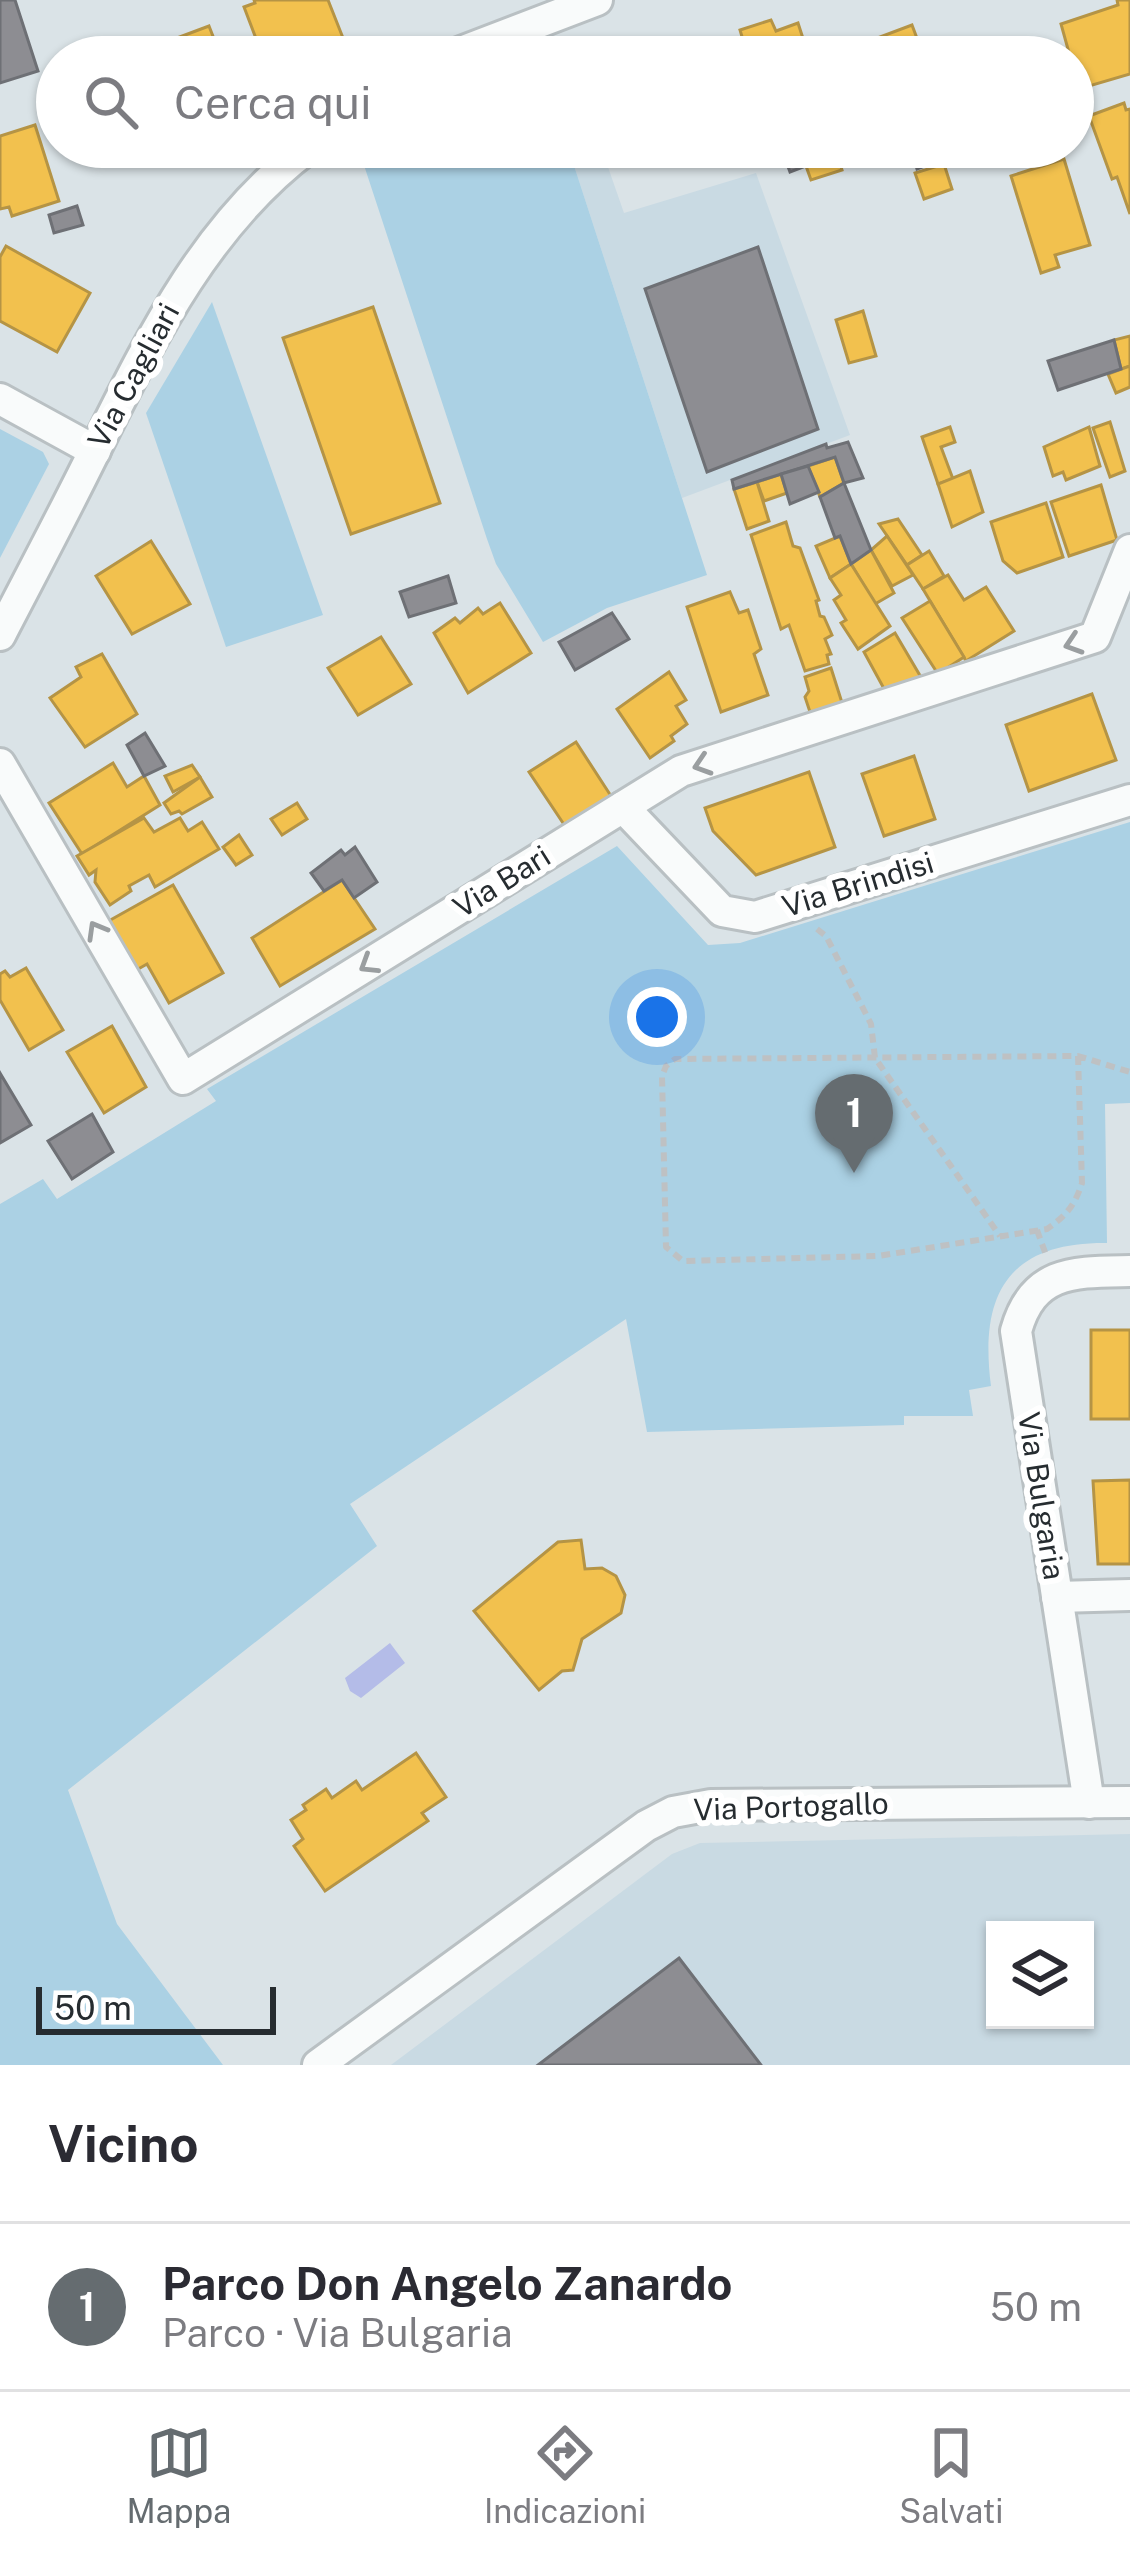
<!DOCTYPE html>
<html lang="it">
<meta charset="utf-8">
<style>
:root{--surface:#fff;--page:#f2f2f3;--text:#2b2b33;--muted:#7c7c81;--line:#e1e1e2;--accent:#656c70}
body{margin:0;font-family:"Public Sans",sans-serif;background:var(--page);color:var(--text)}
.controls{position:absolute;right:36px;bottom:36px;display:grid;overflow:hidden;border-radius:0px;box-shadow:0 3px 9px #0004}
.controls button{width:108px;height:108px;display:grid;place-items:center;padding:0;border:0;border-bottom:3px solid var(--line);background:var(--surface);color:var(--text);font:60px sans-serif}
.scale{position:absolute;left:36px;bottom:30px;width:240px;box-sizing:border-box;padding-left:12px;border:6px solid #262c30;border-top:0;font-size:33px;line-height:42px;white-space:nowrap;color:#262c30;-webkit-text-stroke:9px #fff;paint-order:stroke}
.you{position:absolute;left:657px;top:1017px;width:42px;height:42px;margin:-30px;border:9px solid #fff;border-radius:50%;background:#1a73e8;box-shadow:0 0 0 18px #1a73e833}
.badge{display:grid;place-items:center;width:78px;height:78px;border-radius:50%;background:var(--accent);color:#fff;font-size:39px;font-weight:700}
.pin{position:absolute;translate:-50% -99px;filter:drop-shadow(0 3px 6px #0008)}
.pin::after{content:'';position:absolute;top:63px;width:42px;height:36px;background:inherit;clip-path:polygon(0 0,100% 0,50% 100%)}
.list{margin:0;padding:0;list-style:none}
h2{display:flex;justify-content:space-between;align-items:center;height:156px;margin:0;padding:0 48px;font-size:51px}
h2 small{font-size:39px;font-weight:400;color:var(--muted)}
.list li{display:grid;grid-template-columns:78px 1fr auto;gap:36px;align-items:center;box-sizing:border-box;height:168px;padding:0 48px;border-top:3px solid var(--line)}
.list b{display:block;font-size:45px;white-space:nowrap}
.list p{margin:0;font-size:39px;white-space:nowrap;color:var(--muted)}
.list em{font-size:39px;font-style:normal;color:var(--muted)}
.icon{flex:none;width:66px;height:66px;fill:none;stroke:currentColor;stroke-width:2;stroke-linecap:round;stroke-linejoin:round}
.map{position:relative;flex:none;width:1130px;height:2065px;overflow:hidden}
.search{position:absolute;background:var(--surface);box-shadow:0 3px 9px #0004;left:36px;right:36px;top:36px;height:132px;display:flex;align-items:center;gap:30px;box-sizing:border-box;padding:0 42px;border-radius:66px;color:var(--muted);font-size:45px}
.sheet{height:324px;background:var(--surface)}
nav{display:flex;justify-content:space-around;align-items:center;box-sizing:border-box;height:168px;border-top:3px solid var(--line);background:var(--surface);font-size:33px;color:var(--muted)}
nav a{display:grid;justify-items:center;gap:6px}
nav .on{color:var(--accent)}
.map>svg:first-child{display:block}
.built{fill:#c9dae3;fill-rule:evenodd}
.green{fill:#abd1e4}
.water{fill:#b4bce8}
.homes{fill:#f2c14e;stroke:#b59445;stroke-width:3}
.industry{fill:#8d8d92;stroke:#6e7075;stroke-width:3}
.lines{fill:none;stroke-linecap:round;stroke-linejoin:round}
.street-casing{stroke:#b9c0c3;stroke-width:36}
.path{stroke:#bec1c3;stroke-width:6;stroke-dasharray:9 6;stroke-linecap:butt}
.street{stroke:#f9fbfb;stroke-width:30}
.oneway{stroke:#9a9ea0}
.labels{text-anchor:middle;stroke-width:12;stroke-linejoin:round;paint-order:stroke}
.street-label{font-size:30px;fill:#262c30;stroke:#fff}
</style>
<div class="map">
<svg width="1130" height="2065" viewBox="0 0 1130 2065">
<rect width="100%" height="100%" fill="#dae3e7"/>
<g class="built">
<polygon points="568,147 601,147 624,213 756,173 850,435 682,498"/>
<path d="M1130,1834V2065H391L672,1854L700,1843ZM995,1930H1085V2020H995Z"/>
</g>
<g class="green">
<polygon points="358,147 568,147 707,575 607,608 543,642 496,564 487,539"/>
<polygon points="212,302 323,615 226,647 146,413"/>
<polygon points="0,429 43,452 49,464 0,558"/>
<path d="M1130,822V1103L1105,1104L1107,1243C1008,1242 979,1294 991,1386L969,1390L973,1416H904V1425L647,1432L626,1319L350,1504L377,1546L68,1790L117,1924L223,2065H0V1204L43,1179L57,1199L216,1101L207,1089L617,846L708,945L740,943Z"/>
</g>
<polygon class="water" points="390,1643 405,1663 361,1698 350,1691 345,1678"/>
<g class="homes">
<polygon points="254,0 328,0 345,43 307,57 263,57 244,7 255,3"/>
<polygon points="1117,0 1130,0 1130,74 1079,89 1061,24 1118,5"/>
<polygon points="771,20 776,31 798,23 809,57 748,57 740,30"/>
<polygon points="912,25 924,57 857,57 853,47"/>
<polygon points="209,26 221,57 156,57 153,47"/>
<polygon points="1124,103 1126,110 1130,109 1130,214 1117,177 1112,179 1089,116"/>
<polygon points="35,125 59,201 12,216 9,207 0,209 0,136"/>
<polygon points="837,154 842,170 811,180 806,166"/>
<polygon points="1064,159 1090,245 1055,255 1059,267 1041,273 1011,176"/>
<polygon points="944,164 952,189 924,199 915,173"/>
<polygon points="6,246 90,293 57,352 0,321 0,257"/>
<polygon points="373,307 440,503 351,534 283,338"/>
<polygon points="863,311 876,356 849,363 836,320"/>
<polygon points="1130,336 1130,366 1121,369 1114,340"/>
<polygon points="1130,366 1130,387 1116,393 1108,374"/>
<polygon points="1110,422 1125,471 1110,477 1093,428"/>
<polygon points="950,427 955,442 941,447 953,479 938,484 922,437"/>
<polygon points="1089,427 1100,466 1066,480 1063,472 1053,476 1044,447"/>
<polygon points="835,457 844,483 820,497 808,466"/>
<polygon points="970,471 983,512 952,527 938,484"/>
<polygon points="781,474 787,493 764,501 757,482"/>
<polygon points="757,482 769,521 747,529 734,489"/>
<polygon points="1101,485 1117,540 1069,556 1051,502"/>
<polygon points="1046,503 1063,557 1017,573 1003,561 991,522"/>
<polygon points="898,519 922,555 907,565 879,524"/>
<polygon points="786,522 793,546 800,548 819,600 816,601 820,616 824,617 832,635 825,639 831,654 827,655 829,664 805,671 789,625 781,629 751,535"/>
<polygon points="840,536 851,564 830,578 816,546"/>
<polygon points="887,536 913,575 892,586 871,550"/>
<polygon points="151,541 190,604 132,634 96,576"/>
<polygon points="871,550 894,593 875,604 851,564"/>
<polygon points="929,551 944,576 923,589 907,565"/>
<polygon points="851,564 890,626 858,649 841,623 846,620 834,600 841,595 830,578"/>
<polygon points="948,575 964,600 986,587 1014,631 966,661 923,589"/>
<polygon points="730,592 739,613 748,610 761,649 754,654 768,695 721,712 687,607"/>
<polygon points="930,601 964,657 938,674 902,618"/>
<polygon points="500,603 531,653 468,693 434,633 455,618 460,623 478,608 483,614"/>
<polygon points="895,633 922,679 888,696 864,652"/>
<polygon points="381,637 411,684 358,715 328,668"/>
<polygon points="102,654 137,714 85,747 50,698 81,677 76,667"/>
<polygon points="831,668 844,709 812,718 805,697 809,691 805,677"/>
<polygon points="669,672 686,700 676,706 687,724 671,736 674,741 650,758 617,709"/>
<polygon points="1092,694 1116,760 1029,791 1006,725"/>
<polygon points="576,742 611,796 565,826 529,772"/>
<polygon points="914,756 935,819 884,836 862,774"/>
<polygon points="113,763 127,787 144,776 160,805 82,854 49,803"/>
<polygon points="192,765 200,777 173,792 165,776"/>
<polygon points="809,772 835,847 756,875 713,831 705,808"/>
<polygon points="200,777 212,797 182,814 179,811 171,814 164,803"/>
<polygon points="297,803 307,819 282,835 271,819"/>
<polygon points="144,818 154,832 180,818 188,831 202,822 219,849 155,887 149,875 129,886 131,891 110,905 95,882 96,870 89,875 77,856"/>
<polygon points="239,835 252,855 236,865 223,847"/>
<polygon points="342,880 375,929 280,986 252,938"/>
<polygon points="173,885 223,973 169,1003 147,964 133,972 105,923"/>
<polygon points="26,968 63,1030 29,1050 0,1000 0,974 5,971 10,977"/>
<polygon points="112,1026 146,1087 104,1113 67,1052"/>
<rect x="1091" y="1330" width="39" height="89"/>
<polygon points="1130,1480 1130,1564 1098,1564 1093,1481"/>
<polygon points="581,1540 585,1569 602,1568 616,1576 625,1595 621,1613 582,1639 573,1670 562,1671 539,1690 474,1611 558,1542"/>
<polygon points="416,1753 446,1797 422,1813 428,1821 325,1891 294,1846 303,1839 291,1820 306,1810 303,1805 326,1789 332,1798 356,1781 362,1790"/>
</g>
<g class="industry">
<polygon points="0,0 15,0 38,71 0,83"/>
<polygon points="781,147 834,147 837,154 790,172"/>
<polygon points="911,147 933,147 938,161 917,169"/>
<polygon points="77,206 83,225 54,233 49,215"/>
<polygon points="758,247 818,429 707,472 645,289"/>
<polygon points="1114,340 1121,369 1058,390 1048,361"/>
<polygon points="848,442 863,478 844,483 835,457 734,489 732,480 826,444 827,448"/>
<polygon points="808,466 819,492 790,504 781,474"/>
<polygon points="844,483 871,550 851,564 840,536 835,538 820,497"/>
<polygon points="448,576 456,603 409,617 400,592"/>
<polygon points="612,613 629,639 575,670 559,642"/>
<polygon points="145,733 165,766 144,776 127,745"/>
<polygon points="355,847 377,882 354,898 342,880 324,891 311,873 341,850 345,855"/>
<polygon points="0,1073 31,1125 0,1143"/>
<polygon points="92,1114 113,1152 72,1179 48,1141"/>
<polygon points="679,1958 761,2065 538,2065"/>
</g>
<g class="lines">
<defs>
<g id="street">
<polyline points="448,57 597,0"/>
<polyline points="0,399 95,451"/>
<path d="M0,635C31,575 63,515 93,454C149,342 205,224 309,147"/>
<polyline points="0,764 183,1079 681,771 1095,637 1130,550"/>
<polyline points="623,807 722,911 755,917 1130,800"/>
<polyline points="1057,1597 1130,1595"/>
<path d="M1089,1803L1016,1331C1033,1269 1076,1272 1130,1271"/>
<polyline points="318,2065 646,1826 673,1812 711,1805 1130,1802"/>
</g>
</defs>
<use href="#street" class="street-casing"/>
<g class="path">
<polyline points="397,57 420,42"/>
<polyline points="817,929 826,936 871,1024 875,1058 1000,1236"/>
<path d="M1078,1056L1082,1183C1075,1205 1066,1216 1047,1229L878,1256L683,1261L666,1247L662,1076L666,1066L675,1059L1078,1056L1130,1072"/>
<polyline points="1037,1230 1046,1255"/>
</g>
<use href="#street" class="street"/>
</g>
<defs><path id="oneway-chevron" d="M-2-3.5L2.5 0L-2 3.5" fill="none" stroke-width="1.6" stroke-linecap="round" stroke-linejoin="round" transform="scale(3)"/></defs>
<g class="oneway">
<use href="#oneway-chevron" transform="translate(1073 644) rotate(162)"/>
<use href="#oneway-chevron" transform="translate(702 765) rotate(162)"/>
<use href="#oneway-chevron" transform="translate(96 930) rotate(-120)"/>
<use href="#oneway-chevron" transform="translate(368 965) rotate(148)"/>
</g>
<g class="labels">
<g class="street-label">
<text transform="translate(134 376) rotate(-62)" y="10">Via Cagliari</text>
<text transform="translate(502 882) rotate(-32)" y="10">Via Bari</text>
<text transform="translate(858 885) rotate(-17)" y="10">Via Brindisi</text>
<text transform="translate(1041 1496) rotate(81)" y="10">Via Bulgaria</text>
<text transform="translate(791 1807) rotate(-2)" y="10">Via Portogallo</text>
</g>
</g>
</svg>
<div class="controls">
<button><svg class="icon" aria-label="layers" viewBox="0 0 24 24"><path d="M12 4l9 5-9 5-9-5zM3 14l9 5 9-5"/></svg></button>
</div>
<div class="scale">50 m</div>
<div class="you"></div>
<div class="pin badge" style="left:854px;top:1173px">1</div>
<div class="search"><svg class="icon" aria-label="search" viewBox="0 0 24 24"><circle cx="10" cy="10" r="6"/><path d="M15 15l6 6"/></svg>Cerca qui</div>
</div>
<section class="sheet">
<h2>Vicino<small></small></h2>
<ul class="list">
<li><span class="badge">1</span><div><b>Parco Don Angelo Zanardo</b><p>Parco · Via Bulgaria</p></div><em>50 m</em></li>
</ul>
</section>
<nav>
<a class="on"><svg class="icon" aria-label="map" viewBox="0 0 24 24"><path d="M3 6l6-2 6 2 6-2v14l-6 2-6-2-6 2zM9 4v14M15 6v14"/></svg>Mappa</a>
<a><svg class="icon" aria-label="directions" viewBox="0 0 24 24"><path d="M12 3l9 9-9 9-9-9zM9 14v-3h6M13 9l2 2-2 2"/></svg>Indicazioni</a>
<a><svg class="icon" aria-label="saved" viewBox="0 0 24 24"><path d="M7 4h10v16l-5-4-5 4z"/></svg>Salvati</a>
</nav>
